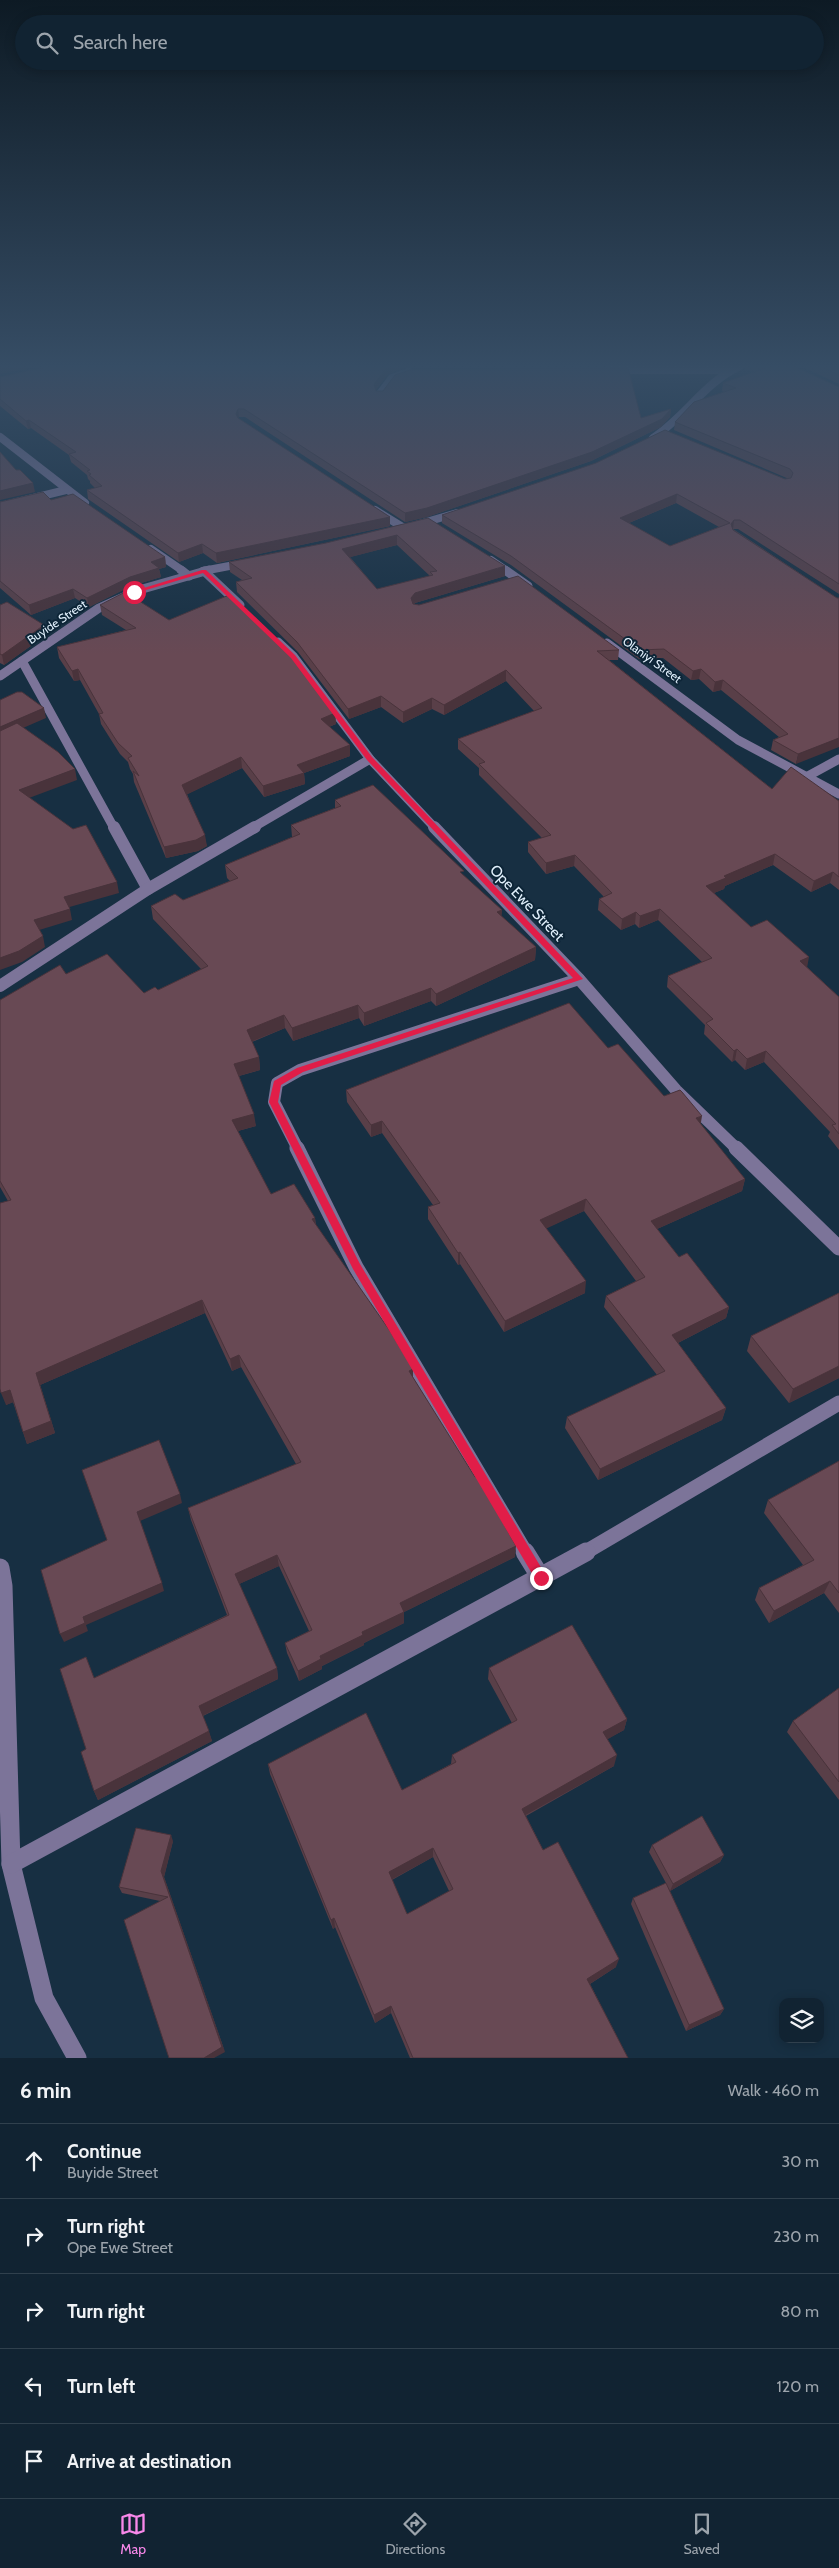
<!DOCTYPE html>
<meta charset="utf-8">
<style>
:root{--surface:#112332;--page:#1e2f3e;--text:#f1f3f6;--muted:#9ca4ac;--line:#30404d;--accent:#f888ea}
body{margin:0;font-family:Cabin,sans-serif;background:var(--page);color:var(--text)}
.controls{position:absolute;right:15px;bottom:15px;display:grid;overflow:hidden;border-radius:10px;box-shadow:0 2px 12px #0003}
.controls button{width:45px;height:45px;display:grid;place-items:center;padding:0;border:0;border-bottom:1px solid var(--line);background:var(--surface);color:var(--text);font:25px sans-serif}
.stop{position:absolute;width:15px;height:15px;margin:-11px;border:4px solid #e11d48;border-radius:50%;background:#fff}
.stop.end{background:#e11d48;border-color:#fff;box-shadow:0 1px 5px #0008}
.list{margin:0;padding:0;list-style:none}
h2{display:flex;justify-content:space-between;align-items:center;height:65px;margin:0;padding:0 20px;font-size:21px}
h2 small{font-size:16px;font-weight:400;color:var(--muted)}
.list li{display:grid;grid-template-columns:32px 1fr auto;gap:15px;align-items:center;box-sizing:border-box;height:75px;padding:0 20px;border-top:1px solid var(--line)}
.list b{display:block;font-size:19px;white-space:nowrap}
.list p{margin:0;font-size:16px;white-space:nowrap;color:var(--muted)}
.list em{font-size:16px;font-style:normal;color:var(--muted)}
.icon{flex:none;width:28px;height:28px;fill:none;stroke:currentColor;stroke-width:2;stroke-linecap:round;stroke-linejoin:round}
.map{position:relative;flex:none;width:839px;height:2058px;overflow:hidden}
.search{position:absolute;background:var(--surface);box-shadow:0 2px 12px #0003;left:15px;right:15px;top:15px;height:55px;display:flex;align-items:center;gap:12px;box-sizing:border-box;padding:0 18px;border-radius:28px;color:var(--muted);font-size:19px}
.sheet{height:440px;background:var(--surface)}
nav{display:flex;justify-content:space-around;align-items:center;box-sizing:border-box;height:70px;border-top:1px solid var(--line);background:var(--surface);font-size:14px;color:var(--muted)}
nav a{display:grid;justify-items:center;gap:2px}
nav .on{color:var(--accent)}
.map>svg:first-child{display:block}
.lines{fill:none;stroke-linecap:round;stroke-linejoin:round}
.minor-far4{stroke:#7c7499;stroke-width:8}
.minor-far3{stroke:#7c7499;stroke-width:9}
.minor-far2{stroke:#7c7499;stroke-width:12}
.minor-far1{stroke:#7c7499;stroke-width:15}
.minor{stroke:#7c7499;stroke-width:19}
.wall{fill:#593f48;fill-rule:evenodd}
.shaded-wall{fill:#49333b}
.building{fill:#684954;stroke:#49333b;fill-rule:evenodd}
.route{fill:#e11d48}
.labels{text-anchor:middle;stroke-width:4;stroke-linejoin:round;paint-order:stroke}
.far-street-label{font-size:12px;fill:#e2f1fd;stroke:#0d2537}
.street-label{font-size:15px;fill:#e2f1fd;stroke:#0d2537}
</style>
<div class="map">
<svg width="839" height="2058" viewBox="0 0 839 2058">
<rect width="100%" height="100%" fill="#172f42"/>
<g class="lines">
<g class="minor-far4">
<polyline points="612,370 728,370"/>
<polyline points="379,395 392,378 409,372"/>
<polyline points="0,437 85,503"/>
<path d="M653,438C685,417 705,382 740,366"/>
<polyline points="0,506 66,490"/>
<polyline points="375,510 404,528"/>
<polyline points="416,525 457,513"/>
<polyline points="151,549 183,571"/>
<polyline points="491,560 507,571"/>
<polyline points="203,571 245,563"/>
</g>
<g class="minor-far3">
<polyline points="181,570 189,576"/>
<polyline points="505,570 528,586"/>
<polyline points="204,571 240,605"/>
<polyline points="278,642 293,656 370,759 435,828"/>
<polyline points="607,643 738,740 839,794"/>
<polyline points="22,661 114,828"/>
<polyline points="0,676 99,608 139,590 209,570"/>
<polyline points="808,776 839,759"/>
<polyline points="252,828 370,759"/>
</g>
<g class="minor-far2">
<polyline points="114,827 148,889"/>
<polyline points="434,827 579,979 676,1090 737,1149"/>
<polyline points="0,986 148,889 255,827"/>
<polyline points="298,1149 274,1102 277,1083 300,1070 579,979"/>
</g>
<g class="minor-far1">
<polyline points="297,1148 356,1267 526,1553"/>
<polyline points="736,1148 839,1248"/>
<polyline points="584,1553 839,1403"/>
</g>
<g class="minor">
<polyline points="525,1552 541,1578"/>
<polyline points="0,1568 3,1586 11,1864 44,1998 77,2058"/>
<polyline points="11,1864 586,1552"/>
</g>
</g>
<g class="wall">
<polygon points="51,366 417,366 409,366 388,374 376,390 376,391 641,418 671,409 670,417 661,427 591,461 427,517 405,522 245,417 239,417 238,418 390,517 390,526 217,563 203,553 179,562 88,499 87,490 95,488 90,483 90,481 88,479 87,475 71,462 69,455 31,428 28,429 0,406 0,377"/>
<path d="M745,366H793L839,387V594L738,529H733L837,598L796,764L771,750L773,740L779,737L721,690L713,692L699,679L691,680L663,658L639,659L511,565L442,523V515L789,479L674,430L675,422L724,392L722,391L723,383L753,372L745,369ZM676,503L719,527L670,546L629,523Z"/>
<polygon points="801,366 839,366 839,384"/>
<polygon points="51,500 165,557 166,567 159,569 161,577 131,586 89,607 75,598 31,615 0,588 0,502"/>
<path d="M428,518L505,576L415,603L414,604L619,650L618,660H609L772,789L839,801V890L830,883L811,892L773,865L725,886L724,889L714,893L751,927L807,967L839,997V1150L828,1136L830,1132L764,1062L745,1070L735,1060L732,1062L704,1034L705,1025L667,987L668,976L702,962L658,920L639,928L635,924L621,930L598,910L599,899L604,897L574,866L546,874L528,852V842L542,838L479,775V768L458,749V739L534,711L506,681L444,715L432,709L403,723L381,707L349,719L298,652L237,592L236,582L242,580L230,572L229,562L326,543ZM397,545L430,576L377,589L350,557Z"/>
<polygon points="0,605 46,635 4,665 0,663"/>
<polygon points="100,605 169,620 335,713 336,724 329,727 350,756 304,773 305,784 264,797 242,768 187,794 207,846 198,851 166,858 134,782 133,774 130,769 128,762 120,754 101,724 99,714 80,680 74,681 59,658 57,647 126,630 102,615"/>
<polygon points="335,800 464,876 502,910 501,916 536,947 535,960 436,1006 431,1001 364,1026 359,1018 293,1041 285,1028 252,1042 259,1057 260,1070 239,1076 256,1126 238,1131 271,1194 315,1218 316,1225 413,1369 413,1378 515,1557 404,1612 404,1623 364,1643 364,1645 322,1666 322,1669 299,1681 287,1653 285,1643 309,1631 279,1566 239,1584 277,1668 278,1679 203,1716 212,1741 98,1800 94,1791 86,1749 86,1657 94,1678 227,1615 191,1520 188,1508 296,1464 241,1367 232,1371 205,1313 40,1385 55,1433 27,1444 13,1402 6,1405 8,1201 0,1187 0,1000 66,974 144,993 158,990 201,969 153,919 151,906 183,900 230,881 227,878 225,865 292,837 291,825 335,808"/>
<polygon points="608,1048 664,1096 700,1124 745,1179 742,1191 657,1229 679,1257 729,1307 726,1318 678,1343 726,1408 722,1420 598,1480 565,1428 567,1417 657,1375 604,1307 606,1296 636,1281 584,1211 546,1228 585,1293 504,1332 460,1264 458,1265 428,1219 428,1207 433,1205 382,1133 371,1137 347,1102 346,1090"/>
<polygon points="839,1293 839,1378 789,1403 747,1351 751,1336"/>
<polygon points="839,1461 839,1613 824,1593 769,1623 755,1600 759,1588 803,1565 764,1513 768,1500"/>
<path d="M489,1668L627,1719L624,1730L607,1739L614,1766L526,1816L543,1850L616,1967L590,1984L628,2058H410L391,2013L375,2023L335,1927L333,1929L270,1774L268,1764L402,1790L451,1764L452,1755L512,1723L488,1679ZM433,1857L449,1891L407,1914L392,1880Z"/>
<polygon points="839,1688 839,1800 787,1732 793,1721"/>
<polygon points="173,1841 164,1877 225,2052 160,1901 122,1893 119,1887"/>
<polygon points="652,1845 724,1855 720,1862 670,1891 667,1885 724,2009 720,2015 686,2031 631,1904 633,1898 666,1883 649,1852"/>
</g>
<g class="shaded-wall">
<polygon points="0,366 39,366 0,374"/>
<polygon points="388,366 409,366 388,374 374,392 374,384"/>
<polygon points="238,409 239,417 236,422 236,414"/>
<polygon points="671,409 670,417 661,427 591,461 427,517 405,522 405,513"/>
<polygon points="29,420 31,428 28,429 26,421"/>
<polygon points="33,483 35,492 0,500 0,491"/>
<polygon points="677,494 676,503 619,527 620,518"/>
<polygon points="390,517 390,526 217,563 216,553"/>
<polygon points="734,520 733,529 731,524"/>
<polygon points="397,535 397,545 343,559 342,549"/>
<polygon points="202,544 203,553 179,562 178,553"/>
<polygon points="165,557 166,567 159,569 161,577 131,586 89,607 87,598 151,562"/>
<polygon points="505,566 505,576 415,603 411,608 411,598 415,593"/>
<polygon points="73,589 75,598 31,615 29,605"/>
<polygon points="44,625 46,635 4,665 2,655"/>
<polygon points="78,669 80,680 74,681 72,671"/>
<polygon points="701,669 699,679 691,680 693,671"/>
<polygon points="506,670 506,681 444,715 444,705"/>
<polygon points="723,680 721,690 713,692 715,682"/>
<polygon points="381,696 381,707 349,719 348,709"/>
<polygon points="432,698 432,709 403,723 403,712"/>
<polygon points="44,708 46,718 0,738 0,727"/>
<polygon points="335,713 336,724 321,730 321,719"/>
<polygon points="839,738 839,747 796,764 798,754"/>
<polygon points="350,745 350,756 304,773 305,784 264,797 263,786 297,765"/>
<polygon points="241,757 242,768 184,796 182,785"/>
<polygon points="75,769 77,780 21,801 19,790"/>
<polygon points="205,835 207,846 198,851 166,858 164,847"/>
<polygon points="775,854 773,865 725,886 724,889 704,897 706,886 724,876"/>
<polygon points="575,855 574,866 546,874 546,863"/>
<polygon points="833,872 830,883 811,892 814,881"/>
<polygon points="117,882 119,893 66,908 64,897"/>
<polygon points="70,909 72,920 36,931 34,920"/>
<polygon points="660,909 658,920 639,928 640,916"/>
<polygon points="502,910 501,923 497,912"/>
<polygon points="636,912 635,924 621,930 622,919"/>
<polygon points="43,936 45,947 22,962 0,970 0,958"/>
<polygon points="536,947 535,960 436,1006 436,994"/>
<polygon points="809,957 807,968 800,961"/>
<polygon points="431,988 431,1001 364,1026 364,1013"/>
<polygon points="358,1005 359,1018 293,1041 292,1028"/>
<polygon points="284,1015 285,1028 248,1043 247,1030"/>
<polygon points="737,1049 735,1060 732,1062 734,1051"/>
<polygon points="766,1051 764,1062 745,1070 747,1059"/>
<polygon points="259,1057 260,1070 235,1077 234,1064"/>
<polygon points="254,1114 256,1126 234,1132 232,1120"/>
<polygon points="702,1116 700,1128 696,1118"/>
<polygon points="382,1121 382,1133 371,1137 371,1125"/>
<polygon points="745,1179 742,1191 648,1233 651,1221"/>
<polygon points="586,1199 584,1211 539,1232 540,1220"/>
<polygon points="315,1218 316,1230 312,1219"/>
<polygon points="460,1252 460,1264 458,1265 458,1253"/>
<polygon points="586,1281 585,1293 504,1332 505,1321"/>
<polygon points="202,1300 205,1313 40,1385 55,1433 27,1444 23,1432 36,1373"/>
<polygon points="729,1307 726,1318 670,1347 672,1335"/>
<polygon points="239,1355 241,1367 232,1371 230,1359"/>
<polygon points="839,1366 839,1378 789,1403 793,1389"/>
<polygon points="413,1369 413,1381 409,1371"/>
<polygon points="10,1390 14,1402 6,1405 1,1393"/>
<polygon points="726,1408 722,1420 598,1480 600,1469"/>
<polygon points="180,1494 182,1503 140,1521 137,1512"/>
<polygon points="516,1546 515,1557 400,1614 400,1603"/>
<polygon points="277,1555 279,1566 237,1585 235,1574"/>
<polygon points="830,1581 824,1593 769,1623 774,1611"/>
<polygon points="162,1583 164,1591 86,1625 88,1631 64,1642 60,1634 83,1617"/>
<polygon points="404,1612 404,1623 364,1643 364,1645 322,1666 322,1669 299,1681 298,1671 320,1656 362,1632"/>
<polygon points="277,1668 278,1679 202,1716 199,1706"/>
<polygon points="627,1719 624,1730 601,1743 603,1732"/>
<polygon points="209,1731 212,1741 98,1800 94,1791"/>
<polygon points="617,1755 614,1766 520,1818 522,1809"/>
<polygon points="171,1835 173,1841 164,1877 225,2052 214,2058 204,2058 222,2047 161,1871"/>
<polygon points="433,1848 433,1857 389,1881 389,1872"/>
<polygon points="724,1855 720,1862 670,1891 673,1884"/>
<polygon points="334,1918 335,1927 333,1929 331,1920"/>
<polygon points="619,1959 616,1967 585,1987 587,1979"/>
<polygon points="391,2006 391,2013 375,2023 374,2015"/>
<polygon points="724,2009 720,2015 686,2031 689,2025"/>
</g>
<g class="building">
<polygon points="51,366 388,366 374,384 376,391 383,391 395,375 410,370 628,368 641,418 671,409 662,419 592,452 427,508 405,513 244,409 238,409 236,414 238,418 390,517 216,553 202,544 178,553 87,490 102,486 89,475 91,474 87,471 90,470 69,454 76,452 29,420 26,421 0,399 0,377"/>
<path d="M761,366H793L839,387V584L740,520H734L731,524L733,530L837,598H839V738L798,754L773,740L788,734L723,680L715,682L701,669L693,671L664,649L640,650L511,556L442,515L596,463L665,430L785,479L791,478L793,473L790,469L675,422L694,402L736,388L723,383L765,368ZM677,494L730,523L670,546L620,518Z"/>
<polygon points="820,366 839,366 839,375"/>
<polygon points="0,452 16,470 20,470 33,483 0,491"/>
<polygon points="43,492 51,500 73,494 165,557 151,562 159,568 130,577 87,598 73,589 29,605 0,581 0,502"/>
<path d="M428,518L505,566L415,593L411,598L413,604L419,605L518,576L619,650L597,651L772,789L791,767L839,801V877L833,872L814,881L775,854L724,876L726,878L706,886L751,927L767,920L809,957L800,961L839,997V1134L832,1125L836,1124L766,1051L747,1059L737,1049L734,1051L706,1023L713,1019L668,976L712,958L660,909L640,916L636,912L622,919L599,899L612,893L575,855L546,863L528,842L551,835L479,764L485,762L458,739L542,708L506,670L444,705L432,698L403,712L381,696L348,709L297,642L236,582L252,578L229,562L326,543ZM397,535L437,571L430,572L433,575L377,589L342,549Z"/>
<polygon points="125,592 169,620 229,595 287,650 335,713 321,719 350,745 297,765 304,773 263,786 241,757 182,785 205,835 196,840 164,847 133,771 139,776 128,758 132,756 118,743 99,714 103,713 78,669 72,671 57,647 136,628 100,605"/>
<polygon points="7,602 44,625 2,655 0,654 0,605"/>
<polygon points="17,692 22,692 44,708 0,727 0,700"/>
<polygon points="17,723 58,752 75,769 19,790 73,829 86,825 117,882 64,897 70,909 34,920 43,936 19,951 0,958 0,731"/>
<polygon points="373,785 464,871 460,872 502,910 497,912 536,947 436,994 431,988 364,1013 358,1005 292,1028 284,1015 247,1030 259,1057 234,1064 254,1114 232,1120 271,1194 294,1184 315,1218 312,1219 390,1331 413,1369 409,1371 475,1477 477,1476 516,1546 400,1603 404,1612 362,1632 363,1635 320,1656 321,1659 298,1671 285,1643 312,1630 277,1555 235,1574 277,1668 199,1706 209,1731 94,1791 81,1752 86,1749 60,1669 86,1657 94,1678 229,1615 188,1508 301,1462 239,1355 230,1359 202,1300 36,1373 51,1421 23,1432 10,1390 1,1393 0,1389 0,1203 11,1200 0,1181 0,1000 60,965 66,974 107,954 144,993 155,987 158,990 208,966 151,906 175,894 183,900 238,878 225,865 300,834 291,825 341,806 335,800"/>
<polygon points="569,1003 608,1048 618,1044 664,1096 680,1090 682,1092 702,1116 696,1118 745,1179 651,1221 679,1257 687,1253 729,1307 672,1335 726,1408 600,1469 567,1417 665,1371 606,1296 645,1277 586,1199 540,1220 586,1281 505,1321 460,1252 458,1253 428,1207 440,1203 382,1121 371,1125 346,1090"/>
<polygon points="839,1293 839,1366 793,1389 751,1336"/>
<polygon points="159,1440 180,1494 137,1512 162,1583 83,1617 85,1623 60,1634 41,1570 107,1540 82,1470"/>
<polygon points="839,1461 839,1593 830,1581 774,1611 759,1588 814,1560 768,1500"/>
<path d="M572,1625L627,1719L603,1732L617,1755L522,1809L543,1850L558,1842L619,1959L587,1979L628,2058H413L391,2006L374,2015L334,1918L331,1920L268,1764L366,1713L402,1790L456,1762L452,1755L517,1720L489,1668ZM433,1848L453,1889L407,1914L389,1872Z"/>
<polygon points="839,1688 839,1782 793,1721"/>
<polygon points="702,1816 724,1855 673,1884 652,1845"/>
<polygon points="136,1828 171,1835 161,1871 222,2047 204,2058 169,2058 124,1920 168,1897 119,1887"/>
<polygon points="666,1883 724,2009 689,2025 633,1898"/>
</g>
<linearGradient id="sky" x2="0" y2="1"><stop stop-color="#0d1a24"/><stop offset="0.56" stop-color="#364d65"/><stop offset="1" stop-color="#364d65" stop-opacity="0"/></linearGradient>
<rect width="839" height="654" fill="url(#sky)"/>
<polygon class="route" points="202,570 206,570 295,655 372,757 583,979 303,1072 281,1085 278,1102 360,1264 545,1574 547,1578 541,1583 537,1582 353,1269 269,1102 274,1081 297,1068 573,978 367,760 291,658 203,573 136,593 131,592"/>
<g class="labels">
<g class="far-street-label">
<text transform="translate(57 622) rotate(-34)" y="4">Buyide Street</text>
<text transform="translate(652 660) rotate(36)" y="4">Olaniyi Street</text>
</g>
<g class="street-label">
<text transform="translate(527 903) rotate(46)" y="5">Ope Ewe Street</text>
</g>
</g>
</svg>
<div class="controls">
<button><svg class="icon" aria-label="layers" viewBox="0 0 24 24"><path d="M12 4l9 5-9 5-9-5zM3 14l9 5 9-5"/></svg></button>
</div>
<div class="stop" style="left:134px;top:592px"></div>
<div class="stop end" style="left:541px;top:1578px"></div>
<div class="search"><svg class="icon" aria-label="search" viewBox="0 0 24 24"><circle cx="10" cy="10" r="6"/><path d="M15 15l6 6"/></svg>Search here</div>
</div>
<section class="sheet">
<h2>6 min<small>Walk · 460 m</small></h2>
<ul class="list">
<li><svg class="icon" aria-label="ahead" viewBox="0 0 24 24"><path d="M12 20V5M6 11l6-6 6 6"/></svg><div><b>Continue</b><p>Buyide Street</p></div><em>30 m</em></li>
<li><svg class="icon" aria-label="right" viewBox="0 0 24 24"><path d="M7 20v-9h11M14 6l5 5-5 5"/></svg><div><b>Turn right</b><p>Ope Ewe Street</p></div><em>230 m</em></li>
<li><svg class="icon" aria-label="right" viewBox="0 0 24 24"><path d="M7 20v-9h11M14 6l5 5-5 5"/></svg><div><b>Turn right</b></div><em>80 m</em></li>
<li><svg class="icon" aria-label="left" viewBox="0 0 24 24"><path d="M17 20v-9H6M10 6l-5 5 5 5"/></svg><div><b>Turn left</b></div><em>120 m</em></li>
<li><svg class="icon" aria-label="arrive" viewBox="0 0 24 24"><path d="M6 21V4h12l-3 4 3 4H6"/></svg><div><b>Arrive at destination</b></div></li>
</ul>
</section>
<nav>
<a class="on"><svg class="icon" aria-label="map" viewBox="0 0 24 24"><path d="M3 6l6-2 6 2 6-2v14l-6 2-6-2-6 2zM9 4v14M15 6v14"/></svg>Map</a>
<a><svg class="icon" aria-label="directions" viewBox="0 0 24 24"><path d="M12 3l9 9-9 9-9-9zM9 14v-3h6M13 9l2 2-2 2"/></svg>Directions</a>
<a><svg class="icon" aria-label="saved" viewBox="0 0 24 24"><path d="M7 4h10v16l-5-4-5 4z"/></svg>Saved</a>
</nav>
